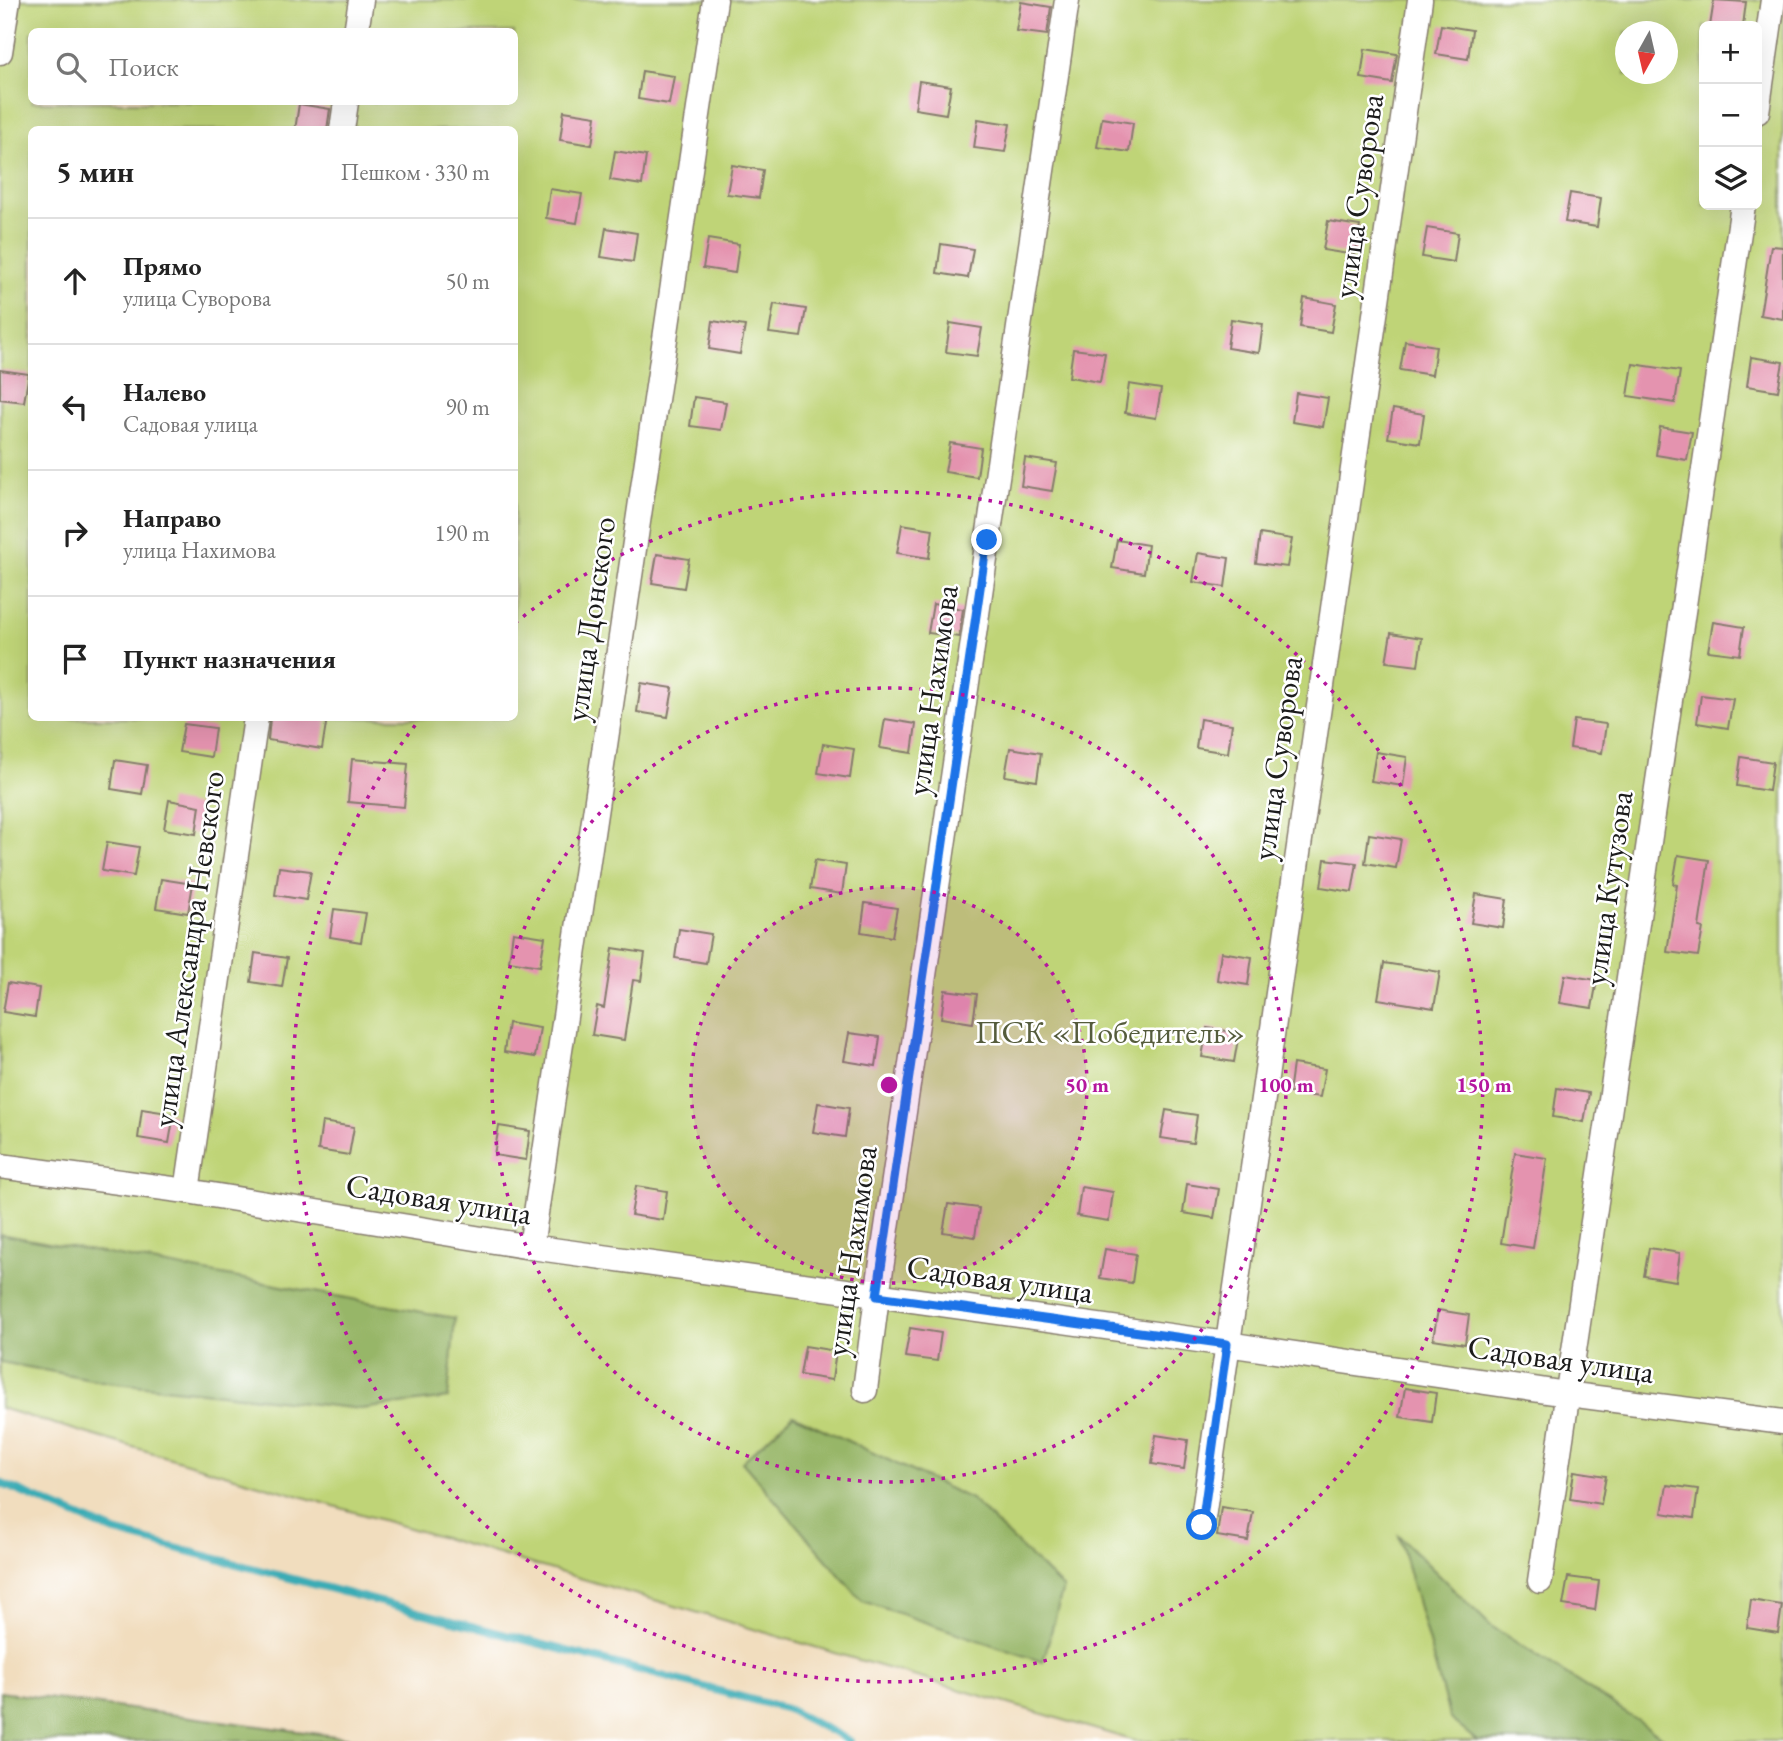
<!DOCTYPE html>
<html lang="ru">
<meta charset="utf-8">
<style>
:root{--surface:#fff;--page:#f2f2f2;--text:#222;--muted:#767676;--line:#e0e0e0}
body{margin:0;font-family:"EB Garamond",serif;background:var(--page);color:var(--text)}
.controls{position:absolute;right:21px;top:21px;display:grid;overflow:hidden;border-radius:10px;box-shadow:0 7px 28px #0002}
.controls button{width:63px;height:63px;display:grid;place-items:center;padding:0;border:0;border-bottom:2px solid var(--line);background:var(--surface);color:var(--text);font:35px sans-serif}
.compass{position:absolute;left:1615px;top:21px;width:63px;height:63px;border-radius:50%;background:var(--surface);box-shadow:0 7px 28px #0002;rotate:188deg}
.stop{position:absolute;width:21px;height:21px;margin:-16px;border:5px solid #1a73e8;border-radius:50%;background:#fff}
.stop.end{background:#1a73e8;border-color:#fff;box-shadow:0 2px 7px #0008}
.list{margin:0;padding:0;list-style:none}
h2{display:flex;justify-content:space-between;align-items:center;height:91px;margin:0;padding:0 28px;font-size:30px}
h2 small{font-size:23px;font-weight:400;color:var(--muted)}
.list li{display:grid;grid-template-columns:46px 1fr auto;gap:21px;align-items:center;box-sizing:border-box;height:126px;padding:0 28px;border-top:2px solid var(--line)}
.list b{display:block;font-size:26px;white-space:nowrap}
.list p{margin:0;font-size:23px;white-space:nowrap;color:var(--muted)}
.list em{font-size:23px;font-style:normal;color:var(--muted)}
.icon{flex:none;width:38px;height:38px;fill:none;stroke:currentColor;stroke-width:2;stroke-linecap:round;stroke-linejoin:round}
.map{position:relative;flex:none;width:1783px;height:1741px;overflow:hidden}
.search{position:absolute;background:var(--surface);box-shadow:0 7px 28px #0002;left:28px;top:28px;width:490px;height:77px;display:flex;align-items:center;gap:18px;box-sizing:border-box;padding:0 24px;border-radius:10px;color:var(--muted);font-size:26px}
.panel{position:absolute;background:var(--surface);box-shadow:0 7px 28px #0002;left:28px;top:126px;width:490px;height:595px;border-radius:10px}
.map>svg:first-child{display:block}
.green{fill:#bfd477;stroke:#6e784a;stroke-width:2;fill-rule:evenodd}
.forest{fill:#97b668;stroke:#5a6942;stroke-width:2}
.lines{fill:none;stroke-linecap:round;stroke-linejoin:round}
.stream{stroke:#3aacb5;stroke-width:8}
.building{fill:#e493af}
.minor-casing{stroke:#867c6d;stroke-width:27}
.minor{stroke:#fff;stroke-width:24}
.route{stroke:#1a73e8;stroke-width:9}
.ring{fill:none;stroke:#b5179e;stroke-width:3.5;stroke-dasharray:3.5 7}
.labels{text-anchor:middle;stroke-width:5;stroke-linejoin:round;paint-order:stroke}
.street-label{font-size:32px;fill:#1c1c1c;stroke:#fff}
.park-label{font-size:32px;fill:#555c3c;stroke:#fff}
.centre{fill:#b5179e;stroke:#fff;stroke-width:3.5}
.ring-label{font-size:21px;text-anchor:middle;font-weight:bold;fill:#b5179e;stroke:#fff;stroke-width:5;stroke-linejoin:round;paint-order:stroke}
</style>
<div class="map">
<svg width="1783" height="1741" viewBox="0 0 1783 1741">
<rect width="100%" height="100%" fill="#fff"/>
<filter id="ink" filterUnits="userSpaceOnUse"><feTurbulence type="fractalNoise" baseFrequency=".0143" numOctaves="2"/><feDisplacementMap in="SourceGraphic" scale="14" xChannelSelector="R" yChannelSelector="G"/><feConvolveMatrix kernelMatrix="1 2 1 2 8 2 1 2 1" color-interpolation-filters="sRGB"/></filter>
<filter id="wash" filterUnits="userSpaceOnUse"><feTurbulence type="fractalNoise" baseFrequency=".00686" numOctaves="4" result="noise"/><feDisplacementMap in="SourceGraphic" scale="28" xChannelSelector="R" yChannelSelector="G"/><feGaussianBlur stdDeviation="1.57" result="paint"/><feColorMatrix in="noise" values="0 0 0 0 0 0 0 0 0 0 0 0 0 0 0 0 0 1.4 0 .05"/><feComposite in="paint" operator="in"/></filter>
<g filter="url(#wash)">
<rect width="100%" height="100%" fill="#f1ddbe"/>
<path class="green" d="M0,0H1783V1741H1135L0,1408ZM1704,26H1757V205H1704ZM32,32H514V102H32ZM1626,32H1668V74H1626ZM32,130H514V718H32Z"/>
<g class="forest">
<polygon points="0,1234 455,1318 448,1398 361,1409 107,1382 0,1362"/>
<polygon points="793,1415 971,1499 1063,1588 1043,1662 862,1601 742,1462"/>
<polygon points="1399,1536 1491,1626 1669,1741 1477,1741 1450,1719"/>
<polygon points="0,1692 373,1741 0,1741"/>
</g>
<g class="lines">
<polyline class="stream" points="0,1483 115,1532 787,1709 850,1741"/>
</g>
<g id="blocks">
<g class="building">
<polygon points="1714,0 1746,2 1743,26 1710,26"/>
<polygon points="1021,2 1051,7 1047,35 1016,31"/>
<polygon points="1441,25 1472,30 1468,59 1436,54"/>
<polygon points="1365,49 1397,54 1392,83 1361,78"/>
<polygon points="642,71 674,76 669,104 638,99"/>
<polygon points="919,81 951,86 946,114 915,109"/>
<polygon points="299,104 330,109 327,130 295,130"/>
<polygon points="564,111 596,116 592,145 560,140"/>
<polygon points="1102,118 1133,123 1129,152 1097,147"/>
<polygon points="978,119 1010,124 1005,152 974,148"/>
<polygon points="615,151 646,156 642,185 610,180"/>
<polygon points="732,165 763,170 759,198 727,194"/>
<polygon points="550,189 582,194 577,223 546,218"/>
<polygon points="1570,193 1601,198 1597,227 1565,222"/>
<polygon points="1328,221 1360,226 1355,255 1323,250"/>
<polygon points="606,228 637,233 633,262 601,257"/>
<polygon points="1427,228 1458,233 1454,262 1422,257"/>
<polygon points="708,239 739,244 735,273 703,268"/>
<polygon points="941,244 973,249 968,278 937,273"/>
<polygon points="1771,246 1783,247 1783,319 1760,315"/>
<polygon points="1304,298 1336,304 1331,332 1300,327"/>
<polygon points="774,304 806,309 801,337 769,333"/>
<polygon points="1231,319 1263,324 1259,353 1227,348"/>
<polygon points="713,321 745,326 740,354 709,349"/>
<polygon points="950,323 982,328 977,356 946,352"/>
<polygon points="1405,341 1436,346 1432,375 1400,370"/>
<polygon points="1073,349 1105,353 1100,382 1069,377"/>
<polygon points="1751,357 1783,362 1778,391 1747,386"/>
<polygon points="1633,364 1680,371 1675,403 1628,396"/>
<polygon points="0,370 29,374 24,402 0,399"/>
<polygon points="1129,384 1161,389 1156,418 1125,413"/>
<polygon points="1296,393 1328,398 1323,427 1292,422"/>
<polygon points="694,397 726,402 721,430 690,426"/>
<polygon points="1393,409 1424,414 1420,443 1388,438"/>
<polygon points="1660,427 1692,432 1687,460 1656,455"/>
<polygon points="950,443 981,448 977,477 945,472"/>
<polygon points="1025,458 1057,463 1052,491 1021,486"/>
<polygon points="902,524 933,529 929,558 897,553"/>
<polygon points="1260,534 1292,539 1287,567 1256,563"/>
<polygon points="1117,540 1148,545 1144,573 1112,568"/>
<polygon points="1198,553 1229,558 1225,587 1193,582"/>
<polygon points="657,554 689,559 684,588 652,583"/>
<polygon points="933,604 963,609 959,637 928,633"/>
<polygon points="1713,622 1744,627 1740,655 1708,651"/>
<polygon points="1391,633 1422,638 1418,666 1386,662"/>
<polygon points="641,683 673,688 668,717 637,712"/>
<polygon points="1701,695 1733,699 1728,728 1697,723"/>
<polygon points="270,718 327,718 322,749 268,740"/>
<polygon points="885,719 916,724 912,753 880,748"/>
<polygon points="1200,719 1232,724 1228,753 1196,748"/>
<polygon points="1574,720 1606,724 1602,753 1570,748"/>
<polygon points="184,724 215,728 211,757 179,752"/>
<polygon points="823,744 854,749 850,778 818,773"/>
<polygon points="1010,748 1041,753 1037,781 1005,776"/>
<polygon points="1376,752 1407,757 1403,786 1371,781"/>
<polygon points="1741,757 1773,762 1769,791 1737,786"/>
<polygon points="352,759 408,764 404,807 348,802"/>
<polygon points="115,760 147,765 142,794 111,789"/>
<polygon points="169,800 200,806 196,834 164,829"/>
<polygon points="1369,834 1401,839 1396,868 1365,863"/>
<polygon points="107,842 139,847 134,876 102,871"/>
<polygon points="1678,855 1709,860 1699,927 1703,928 1698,956 1667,952 1677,885 1673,884"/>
<polygon points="1325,859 1357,863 1352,892 1321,887"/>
<polygon points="815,860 846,865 842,894 810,889"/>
<polygon points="279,867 311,871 306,900 275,895"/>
<polygon points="161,879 193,884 188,913 156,908"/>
<polygon points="1476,894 1507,899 1503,928 1471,923"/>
<polygon points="865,903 897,908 892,937 861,932"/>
<polygon points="334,909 366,913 361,942 330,937"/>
<polygon points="679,929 711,934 706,963 675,958"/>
<polygon points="513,932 545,937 540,966 509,961"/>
<polygon points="613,948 645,953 641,981 633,980 624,1040 592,1035 597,1006 604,1008"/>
<polygon points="1221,952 1252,957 1248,985 1217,980"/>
<polygon points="255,953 287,958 282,987 251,982"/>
<polygon points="1384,963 1440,972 1434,1008 1378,999"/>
<polygon points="1565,975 1597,980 1592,1008 1560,1003"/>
<polygon points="8,983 39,988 35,1017 3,1012"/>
<polygon points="945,990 977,994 973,1023 941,1018"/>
<polygon points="508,1023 540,1028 535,1057 504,1052"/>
<polygon points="1207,1028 1239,1033 1234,1062 1202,1057"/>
<polygon points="849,1033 880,1037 876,1066 844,1061"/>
<polygon points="1293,1064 1325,1069 1320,1097 1289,1093"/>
<polygon points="1557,1088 1589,1093 1584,1122 1553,1117"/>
<polygon points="818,1103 849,1108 845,1137 813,1132"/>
<polygon points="142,1109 174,1114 169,1143 138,1138"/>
<polygon points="1166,1110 1197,1115 1193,1143 1161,1138"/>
<polygon points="322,1122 354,1127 349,1155 318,1150"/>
<polygon points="499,1126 530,1131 526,1160 494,1155"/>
<polygon points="1515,1153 1547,1158 1533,1248 1501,1243"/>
<polygon points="1187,1184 1219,1189 1214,1218 1183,1213"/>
<polygon points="636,1186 667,1191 663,1220 631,1215"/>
<polygon points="1081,1187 1113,1192 1109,1221 1077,1216"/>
<polygon points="948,1204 979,1208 975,1237 943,1232"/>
<polygon points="1649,1248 1680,1253 1676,1281 1644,1276"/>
<polygon points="1105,1249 1136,1254 1132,1283 1100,1278"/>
<polygon points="1438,1310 1469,1315 1465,1344 1433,1339"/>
<polygon points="910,1328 941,1333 937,1361 905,1357"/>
<polygon points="805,1346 836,1351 832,1380 800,1375"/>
<polygon points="1405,1388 1436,1393 1432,1422 1400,1417"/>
<polygon points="1156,1435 1188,1440 1184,1469 1152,1464"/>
<polygon points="1574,1471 1606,1476 1601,1504 1570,1499"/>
<polygon points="1667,1485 1698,1489 1694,1518 1662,1513"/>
<polygon points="1221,1507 1253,1512 1248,1541 1217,1536"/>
<polygon points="1568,1577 1599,1581 1595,1610 1563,1605"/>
<polygon points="1751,1600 1782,1605 1778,1633 1747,1628"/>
</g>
</g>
</g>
<g filter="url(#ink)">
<use href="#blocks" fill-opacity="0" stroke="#867c6d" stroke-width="2"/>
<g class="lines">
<defs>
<g id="minor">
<polyline points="356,32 361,0"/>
<polyline points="0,52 8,0"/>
<polyline points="1757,112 1773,0"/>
<polyline points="342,130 346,102"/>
<polyline points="0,1166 187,1191 531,1247 1227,1344 1567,1394 1783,1422"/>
<polyline points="187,1191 256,718"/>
<polyline points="531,1247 715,0"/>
<polyline points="865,1390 877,1296 1067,0"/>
<polyline points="1202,1525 1420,0"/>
<polyline points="1540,1581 1743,205"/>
</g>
</defs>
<use href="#minor" class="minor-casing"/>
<use href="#minor" class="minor"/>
</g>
</g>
<g class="lines" filter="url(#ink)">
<polyline class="route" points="987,540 877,1296 1227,1344 1202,1525"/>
</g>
<circle cx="889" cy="1085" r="198" fill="#b5179e" fill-opacity=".12"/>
<g class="ring">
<circle cx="889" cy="1085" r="198"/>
<circle cx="889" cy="1085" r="397"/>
<path d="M515 623A595 595 0 1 1 420 719"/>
</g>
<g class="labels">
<g class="street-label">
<text transform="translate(1358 196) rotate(-82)" y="11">улица Суворова</text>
<text transform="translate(590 619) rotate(-82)" y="11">улица Донского</text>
<text transform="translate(932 690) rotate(-82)" y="11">улица Нахимова</text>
<text transform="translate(1277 758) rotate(-82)" y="11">улица Суворова</text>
<text transform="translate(1608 888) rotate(-82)" y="11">улица Кутузова</text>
<text transform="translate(188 949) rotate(-82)" y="11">улица Александра Невского</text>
<text transform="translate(439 1199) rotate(9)" y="11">Садовая улица</text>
<text transform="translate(851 1251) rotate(-82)" y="11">улица Нахимова</text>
<text transform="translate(1000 1279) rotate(8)" y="11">Садовая улица</text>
<text transform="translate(1561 1359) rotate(8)" y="11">Садовая улица</text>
</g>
<g class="park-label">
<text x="1110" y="1043">ПСК «Победитель»</text>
</g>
</g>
<circle cx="889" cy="1085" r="10" class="centre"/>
<g class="ring-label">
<text x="1087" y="1092">50 m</text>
<text x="1286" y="1092">100 m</text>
<text x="1484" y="1092">150 m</text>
</g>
</svg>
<div class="controls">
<button>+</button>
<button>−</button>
<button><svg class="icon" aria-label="layers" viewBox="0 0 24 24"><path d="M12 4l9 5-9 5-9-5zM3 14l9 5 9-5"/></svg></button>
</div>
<svg class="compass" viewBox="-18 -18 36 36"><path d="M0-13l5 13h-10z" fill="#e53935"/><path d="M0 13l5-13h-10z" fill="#767676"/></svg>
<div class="stop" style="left:1202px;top:1525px"></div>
<div class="stop end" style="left:987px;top:540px"></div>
<div class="search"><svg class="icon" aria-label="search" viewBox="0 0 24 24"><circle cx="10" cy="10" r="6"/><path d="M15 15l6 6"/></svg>Поиск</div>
<section class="panel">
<h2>5 мин<small>Пешком · 330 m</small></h2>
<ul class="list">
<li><svg class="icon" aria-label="ahead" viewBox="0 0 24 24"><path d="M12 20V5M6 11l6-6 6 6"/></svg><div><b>Прямо</b><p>улица Суворова</p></div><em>50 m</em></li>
<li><svg class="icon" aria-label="left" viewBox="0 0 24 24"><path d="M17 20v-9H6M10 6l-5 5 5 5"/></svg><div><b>Налево</b><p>Садовая улица</p></div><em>90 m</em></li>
<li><svg class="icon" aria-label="right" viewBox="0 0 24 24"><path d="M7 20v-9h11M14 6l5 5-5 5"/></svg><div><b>Направо</b><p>улица Нахимова</p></div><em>190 m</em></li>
<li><svg class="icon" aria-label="arrive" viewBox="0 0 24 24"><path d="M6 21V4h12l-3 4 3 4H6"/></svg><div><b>Пункт назначения</b></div></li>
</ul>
</section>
</div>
